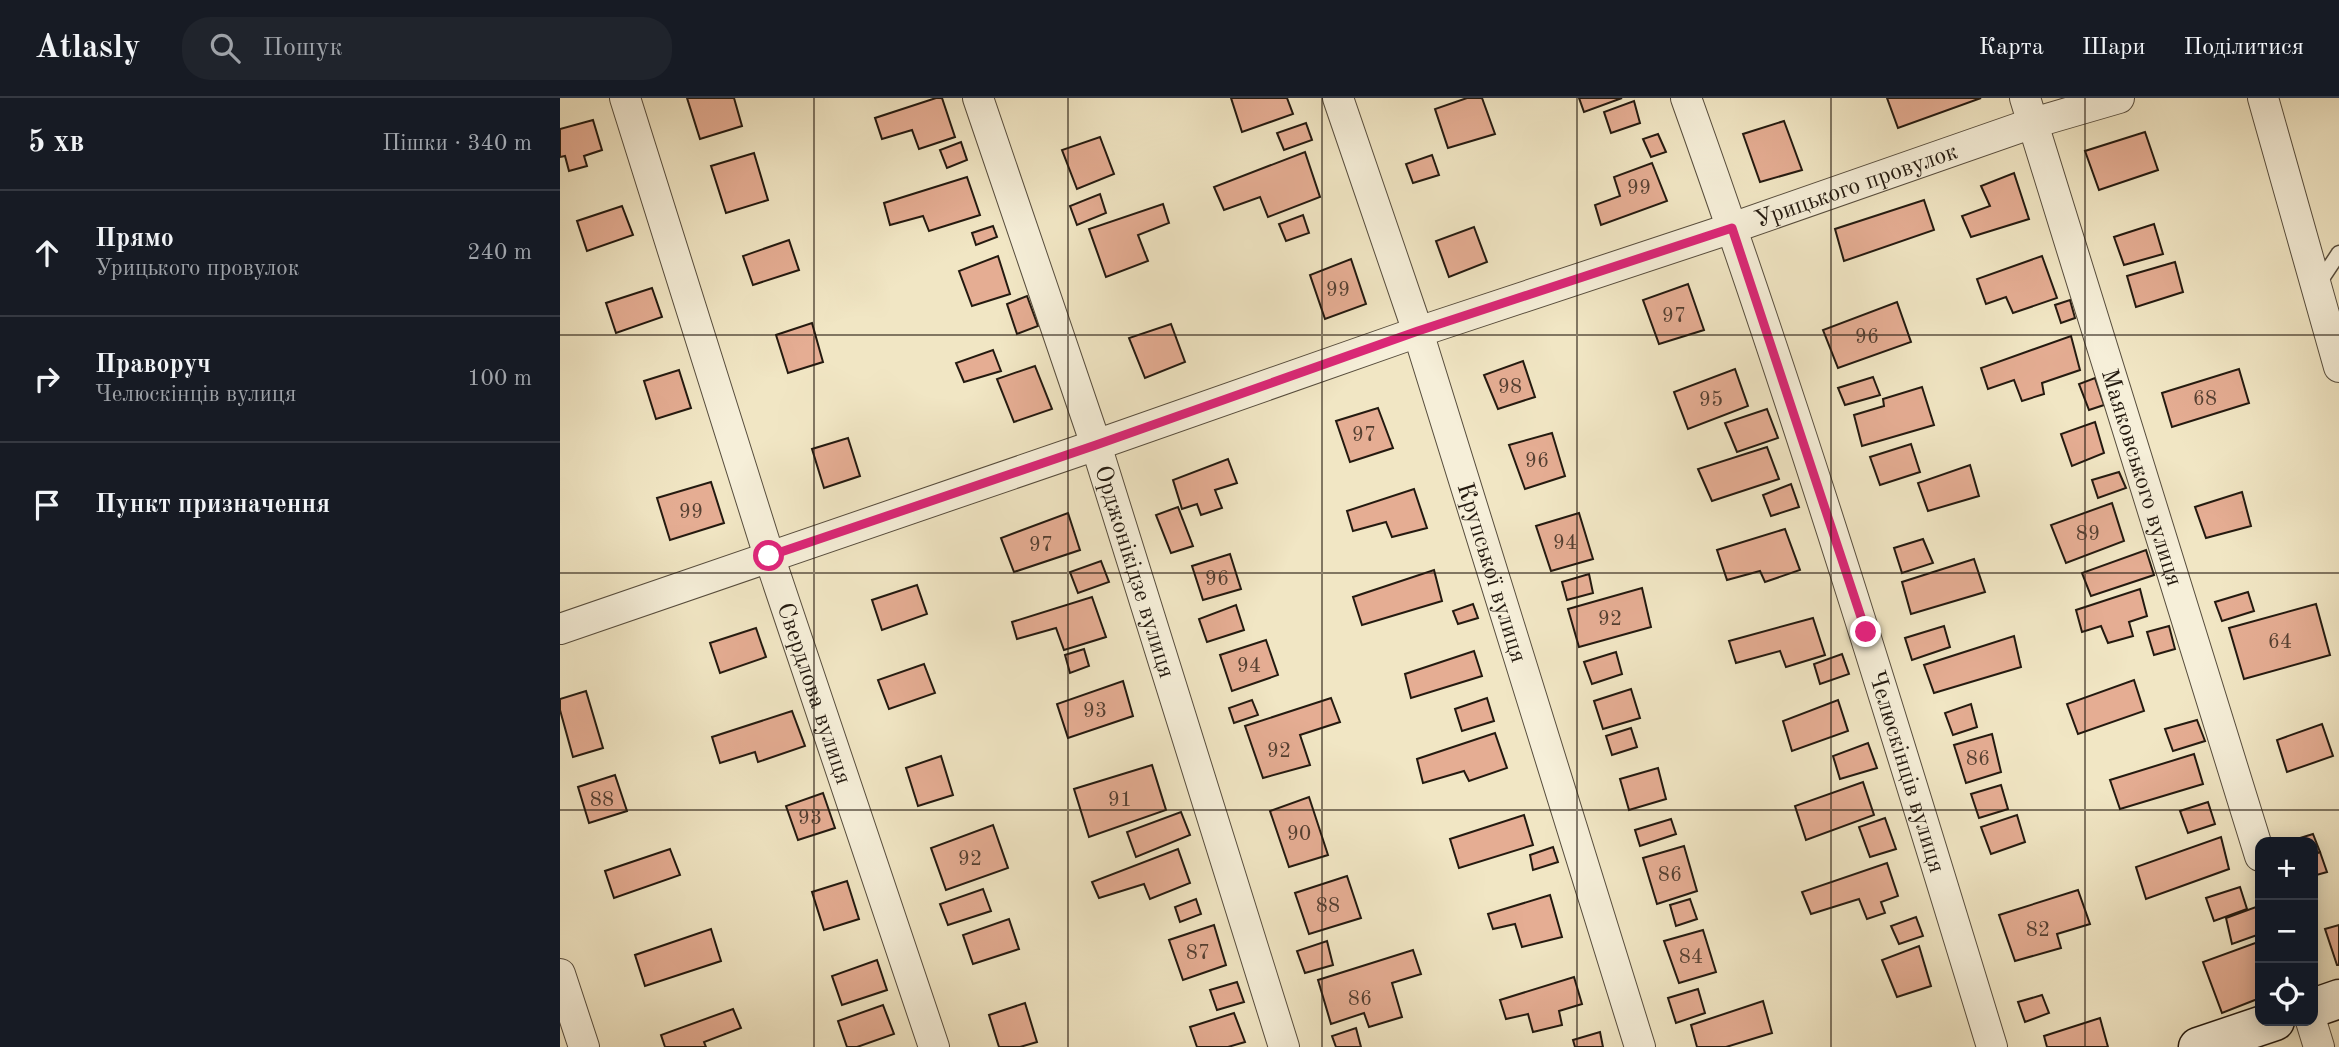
<!DOCTYPE html>
<html lang="uk">
<meta charset="utf-8">
<style>
:root{--surface:#171b24;--page:#20242c;--text:#f1f3f6;--muted:#9ea1a6;--line:#363941}
body{margin:0;font-family:"Old Standard TT",serif;background:var(--page);color:var(--text)}
.controls{position:absolute;right:21px;bottom:21px;display:grid;overflow:hidden;border-radius:14px;box-shadow:0 4px 18px #0003}
.controls button{width:63px;height:63px;display:grid;place-items:center;padding:0;border:0;border-bottom:2px solid var(--line);background:var(--surface);color:var(--text);font:35px sans-serif}
.stop{position:absolute;width:21px;height:21px;margin:-16px;border:5px solid #db2777;border-radius:50%;background:#fff}
.stop.end{background:#db2777;border-color:#fff;box-shadow:0 2px 7px #0008}
.list{margin:0;padding:0;list-style:none}
h2{display:flex;justify-content:space-between;align-items:center;height:91px;margin:0;padding:0 28px;font-size:30px}
h2 small{font-size:23px;font-weight:400;color:var(--muted)}
.list li{display:grid;grid-template-columns:46px 1fr auto;gap:21px;align-items:center;box-sizing:border-box;height:126px;padding:0 28px;border-top:2px solid var(--line)}
.list b{display:block;font-size:26px;white-space:nowrap}
.list p{margin:0;font-size:23px;white-space:nowrap;color:var(--muted)}
.list em{font-size:23px;font-style:normal;color:var(--muted)}
.icon{flex:none;width:38px;height:38px;fill:none;stroke:currentColor;stroke-width:2;stroke-linecap:round;stroke-linejoin:round}
.map{position:relative;flex:none;width:1779px;height:949px;overflow:hidden}
header{display:flex;align-items:center;gap:42px;box-sizing:border-box;height:98px;padding:0 35px;background:var(--surface);border-bottom:2px solid var(--line)}
header strong{font-size:33px}
nav{display:flex;gap:38px;margin-inline-start:auto;font-size:24px}
.search{width:490px;height:63px;background:var(--page);display:flex;align-items:center;gap:18px;box-sizing:border-box;padding:0 24px;border-radius:28px;color:var(--muted);font-size:26px}
main{display:flex}
aside{flex:1;background:var(--surface)}
.map>svg:first-child{display:block}
.building{fill:#e5ad93;stroke:#241a10;stroke-width:2}
.lines{fill:none;stroke-linecap:round;stroke-linejoin:round}
.lane-casing{stroke:#574d3d;stroke-width:17}
.street-casing{stroke:#574d3d;stroke-width:32}
.secondary-casing{stroke:#241a10;stroke-width:41}
.lane{stroke:#f6efd9;stroke-width:14}
.street{stroke:#f6efd9;stroke-width:30}
.secondary{stroke:#f6efd9;stroke-width:38}
.route{stroke:#db2777;stroke-width:9}
.grid{fill:none;stroke:#241a10;stroke-width:2;stroke-opacity:0.55}
.labels{text-anchor:middle;stroke-width:6;stroke-linejoin:round;paint-order:stroke}
.number-label{font-size:21px;fill:#543f31}
.street-label{font-size:24px;fill:#241a10;stroke:#f6efd9}
</style>
<header>
<strong>Atlasly</strong>
<div class="search"><svg class="icon" aria-label="search" viewBox="0 0 24 24"><circle cx="10" cy="10" r="6"/><path d="M15 15l6 6"/></svg>Пошук</div>
<nav><a>Карта</a><a>Шари</a><a>Поділитися</a></nav>
</header>
<main>
<aside>
<h2>5 хв<small>Пішки · 340 m</small></h2>
<ul class="list">
<li><svg class="icon" aria-label="ahead" viewBox="0 0 24 24"><path d="M12 20V5M6 11l6-6 6 6"/></svg><div><b>Прямо</b><p>Урицького провулок</p></div><em>240 m</em></li>
<li><svg class="icon" aria-label="right" viewBox="0 0 24 24"><path d="M7 20v-9h11M14 6l5 5-5 5"/></svg><div><b>Праворуч</b><p>Челюскінців вулиця</p></div><em>100 m</em></li>
<li><svg class="icon" aria-label="arrive" viewBox="0 0 24 24"><path d="M6 21V4h12l-3 4 3 4H6"/></svg><div><b>Пункт призначення</b></div></li>
</ul>
</aside>
<div class="map">
<svg width="1779" height="949" viewBox="0 0 1779 949">
<rect width="100%" height="100%" fill="#f1e6c4"/>
<filter id="stains"><feTurbulence type="fractalNoise" baseFrequency=".00286" numOctaves="4"/><feColorMatrix values="0 0 0 0 .2 0 0 0 0 .09 0 0 0 0 .02 0 0 0 .5 -.17"/></filter>
<radialGradient id="worn" r=".72"><stop offset=".6" stop-color="#630" stop-opacity="0"/><stop offset="1" stop-color="#630" stop-opacity=".3"/></radialGradient>
<g class="building">
<polygon points="127,0 174,0 182,28 140,41"/>
<polygon points="376,0 382,0 395,39 359,51 352,32 322,41 315,20"/>
<polygon points="671,0 727,0 733,16 682,34"/>
<polygon points="907,0 922,0 935,36 888,50 875,11"/>
<polygon points="1019,0 1062,0 1024,14"/>
<polygon points="1327,0 1421,0 1338,30"/>
<polygon points="1074,3 1080,25 1051,35 1044,14"/>
<polygon points="33,22 42,52 24,58 27,68 9,73 5,58 0,59 0,31"/>
<polygon points="1224,23 1242,72 1200,84 1183,36"/>
<polygon points="746,25 752,42 724,52 717,35"/>
<polygon points="1585,34 1598,72 1539,92 1525,53"/>
<polygon points="1098,36 1106,54 1091,59 1083,41"/>
<polygon points="540,39 554,76 517,91 502,52"/>
<polygon points="401,44 407,62 387,70 380,52"/>
<polygon points="745,54 760,99 708,119 700,99 664,112 654,89"/>
<polygon points="194,55 208,102 166,115 151,68"/>
<polygon points="872,57 879,77 853,85 846,66"/>
<polygon points="1092,65 1107,103 1041,127 1035,107 1060,98 1054,79"/>
<polygon points="1454,75 1469,121 1411,139 1402,118 1430,108 1421,88"/>
<polygon points="407,79 420,117 369,133 363,118 330,127 324,105"/>
<polygon points="540,96 546,115 517,127 510,108"/>
<polygon points="1364,102 1374,132 1284,163 1275,131"/>
<polygon points="603,106 609,125 578,137 588,163 546,179 529,131"/>
<polygon points="62,108 73,137 27,153 17,123"/>
<polygon points="743,117 749,135 726,143 719,126"/>
<polygon points="1594,126 1603,156 1564,167 1554,139"/>
<polygon points="433,128 437,139 416,147 412,135"/>
<polygon points="914,129 927,164 889,179 876,143"/>
<polygon points="229,142 239,172 193,187 183,158"/>
<polygon points="438,158 450,196 412,208 399,173"/>
<polygon points="1482,158 1497,200 1453,215 1446,199 1426,206 1417,181"/>
<polygon points="791,161 806,206 765,221 750,177"/>
<polygon points="1615,164 1623,194 1576,209 1567,178"/>
<polygon points="1128,186 1144,232 1099,246 1083,202"/>
<polygon points="92,190 102,219 56,235 46,205"/>
<polygon points="467,198 478,228 457,236 447,206"/>
<polygon points="1510,202 1515,220 1501,225 1495,207"/>
<polygon points="1337,204 1351,244 1278,270 1263,232"/>
<polygon points="252,225 263,264 228,275 216,237"/>
<polygon points="611,226 625,264 585,280 569,240"/>
<polygon points="1511,238 1520,272 1482,285 1484,296 1462,303 1454,282 1428,291 1421,270"/>
<polygon points="433,252 441,273 404,284 396,265"/>
<polygon points="963,263 975,299 938,311 924,277"/>
<polygon points="475,268 492,311 454,324 437,281"/>
<polygon points="1175,271 1188,308 1128,331 1114,294"/>
<polygon points="1679,271 1689,305 1612,329 1602,295"/>
<polygon points="119,272 131,310 96,321 84,283"/>
<polygon points="1313,279 1320,297 1285,307 1278,290"/>
<polygon points="1535,280 1544,307 1529,312 1519,286"/>
<polygon points="1362,289 1374,327 1302,348 1294,317 1324,308 1323,301"/>
<polygon points="818,310 833,350 790,364 776,323"/>
<polygon points="1207,311 1218,340 1177,354 1165,325"/>
<polygon points="1535,324 1544,355 1512,368 1501,336"/>
<polygon points="992,335 1005,378 965,391 949,347"/>
<polygon points="288,340 300,378 264,390 252,351"/>
<polygon points="1351,346 1360,374 1320,387 1310,359"/>
<polygon points="1207,349 1219,381 1152,403 1138,371"/>
<polygon points="668,361 677,385 655,392 662,410 641,417 637,406 622,411 613,382"/>
<polygon points="1410,367 1419,398 1368,413 1358,385"/>
<polygon points="1559,374 1566,390 1538,400 1532,382"/>
<polygon points="151,384 164,425 110,442 97,400"/>
<polygon points="1231,386 1239,409 1211,418 1203,397"/>
<polygon points="854,391 867,430 832,439 826,424 793,433 787,413"/>
<polygon points="1682,394 1691,428 1646,440 1635,409"/>
<polygon points="1552,405 1564,443 1506,465 1491,427"/>
<polygon points="618,409 633,448 611,455 596,417"/>
<polygon points="508,415 520,452 454,474 441,440"/>
<polygon points="1019,415 1033,461 991,473 976,428"/>
<polygon points="1225,431 1240,472 1205,484 1200,473 1167,482 1157,452"/>
<polygon points="1363,441 1373,465 1342,475 1334,450"/>
<polygon points="1586,452 1594,477 1531,498 1522,475"/>
<polygon points="670,456 681,491 643,502 632,468"/>
<polygon points="1414,461 1425,494 1351,516 1342,484"/>
<polygon points="541,463 549,484 518,495 510,474"/>
<polygon points="874,472 882,503 802,527 793,499"/>
<polygon points="1029,476 1033,495 1007,502 1002,484"/>
<polygon points="357,487 367,516 322,532 312,502"/>
<polygon points="1082,490 1091,529 1019,549 1008,511"/>
<polygon points="1580,491 1587,518 1569,524 1573,538 1548,545 1541,528 1522,534 1516,512"/>
<polygon points="1688,494 1694,513 1662,523 1655,504"/>
<polygon points="532,499 546,539 504,552 496,530 457,541 452,524"/>
<polygon points="913,506 918,520 898,526 893,513"/>
<polygon points="1756,506 1770,557 1684,581 1669,530"/>
<polygon points="676,507 684,532 647,544 639,521"/>
<polygon points="1253,520 1265,557 1226,569 1220,553 1176,565 1169,543"/>
<polygon points="1384,528 1390,549 1352,562 1345,540"/>
<polygon points="1609,528 1615,551 1594,557 1587,534"/>
<polygon points="196,530 206,559 160,575 150,545"/>
<polygon points="1454,538 1461,569 1374,595 1364,567"/>
<polygon points="706,542 718,577 672,593 660,557"/>
<polygon points="524,551 529,568 510,575 505,557"/>
<polygon points="914,553 922,578 851,600 845,576"/>
<polygon points="1056,554 1062,576 1032,586 1024,564"/>
<polygon points="1282,556 1289,576 1260,586 1254,566"/>
<polygon points="364,566 375,595 329,611 318,582"/>
<polygon points="1574,582 1584,613 1518,636 1507,606"/>
<polygon points="563,583 573,618 508,640 497,606"/>
<polygon points="1071,591 1080,620 1043,631 1034,603"/>
<polygon points="26,593 43,650 13,659 0,612 0,601"/>
<polygon points="771,600 780,624 740,637 750,667 703,680 685,628"/>
<polygon points="927,600 934,623 902,633 895,611"/>
<polygon points="692,602 698,617 674,625 669,610"/>
<polygon points="1278,602 1288,633 1232,653 1223,623"/>
<polygon points="1411,606 1417,629 1393,637 1385,615"/>
<polygon points="232,613 245,648 198,664 195,654 160,665 152,639"/>
<polygon points="1637,622 1645,643 1613,653 1605,631"/>
<polygon points="1762,626 1773,658 1727,674 1717,642"/>
<polygon points="1071,630 1077,649 1052,657 1046,638"/>
<polygon points="935,635 947,670 909,683 904,673 863,685 857,661"/>
<polygon points="1432,636 1441,674 1406,685 1394,647"/>
<polygon points="1308,645 1317,670 1280,681 1273,658"/>
<polygon points="1634,656 1643,686 1560,711 1550,682"/>
<polygon points="381,658 393,697 358,708 346,670"/>
<polygon points="592,667 606,712 529,739 514,691"/>
<polygon points="1098,670 1106,701 1069,712 1060,681"/>
<polygon points="55,677 67,713 29,725 18,689"/>
<polygon points="1303,684 1314,717 1246,742 1235,708"/>
<polygon points="1441,687 1448,711 1419,720 1411,696"/>
<polygon points="263,695 275,730 238,742 226,708"/>
<polygon points="749,699 768,757 729,769 710,713"/>
<polygon points="1648,704 1655,726 1628,735 1620,713"/>
<polygon points="621,714 630,737 576,759 567,734"/>
<polygon points="964,717 973,747 899,770 890,741"/>
<polygon points="1457,717 1465,744 1431,756 1421,729"/>
<polygon points="1325,720 1336,751 1310,759 1299,729"/>
<polygon points="1111,721 1116,736 1080,748 1075,732"/>
<polygon points="433,727 448,770 386,792 371,750"/>
<polygon points="1753,736 1760,754 1753,757 1753,744 1727,744"/>
<polygon points="1661,739 1669,771 1586,801 1576,769"/>
<polygon points="1124,748 1137,793 1097,806 1083,760"/>
<polygon points="993,749 998,764 973,772 970,757"/>
<polygon points="110,751 120,777 54,800 45,773"/>
<polygon points="618,751 630,785 590,801 584,786 539,800 532,784"/>
<polygon points="1760,754 1767,774 1753,778 1753,757"/>
<polygon points="1327,765 1338,798 1321,804 1325,815 1307,821 1299,801 1251,816 1242,794"/>
<polygon points="787,778 801,820 749,836 735,795"/>
<polygon points="287,783 299,821 264,832 252,794"/>
<polygon points="1680,789 1687,811 1654,823 1646,800"/>
<polygon points="423,791 431,813 388,827 380,806"/>
<polygon points="1518,792 1530,826 1497,836 1501,850 1455,863 1439,817"/>
<polygon points="990,797 1002,839 962,849 955,826 933,831 928,816"/>
<polygon points="636,801 641,816 620,824 615,809"/>
<polygon points="1130,801 1137,821 1116,828 1110,807"/>
<polygon points="1696,809 1700,821 1700,836 1672,846 1666,820"/>
<polygon points="1356,819 1363,838 1339,846 1331,828"/>
<polygon points="449,821 459,851 413,866 403,837"/>
<polygon points="654,827 666,867 623,882 609,842"/>
<polygon points="1779,827 1779,867 1777,867 1765,831"/>
<polygon points="151,831 161,863 85,888 75,857"/>
<polygon points="1143,832 1156,874 1119,885 1104,843"/>
<polygon points="767,843 773,867 745,875 737,853"/>
<polygon points="1698,844 1700,850 1700,900 1662,915 1643,864"/>
<polygon points="1359,848 1371,888 1337,899 1322,862"/>
<polygon points="853,852 861,876 832,885 842,919 809,929 804,915 771,926 758,882"/>
<polygon points="317,862 327,892 282,907 272,878"/>
<polygon points="1014,879 1022,906 999,913 1002,927 973,934 968,916 946,921 940,902"/>
<polygon points="677,884 684,904 657,912 650,892"/>
<polygon points="1138,891 1145,915 1116,925 1108,900"/>
<polygon points="1482,897 1489,915 1465,924 1458,904"/>
<polygon points="1203,903 1212,935 1166,949 1137,949 1131,927"/>
<polygon points="465,905 477,944 460,949 439,949 429,917"/>
<polygon points="323,907 334,936 297,949 287,949 278,923"/>
<polygon points="173,911 181,930 144,944 146,949 105,949 101,937"/>
<polygon points="674,915 685,944 668,949 637,949 630,929"/>
<polygon points="1540,920 1548,949 1487,949 1484,938"/>
<polygon points="796,930 801,949 776,949 772,938"/>
<polygon points="1040,934 1043,949 1015,949 1013,942"/>
</g>
<g class="lines">
<defs>
<polyline id="lane" points="1757,188 1779,155"/>
<g id="street">
<path id="s1" d="M65,0L209,458L374,949"/>
<path id="s2" d="M418,0L536,347L724,949"/>
<path id="s3" d="M778,0L858,234L1080,949"/>
<path id="s4" d="M1126,0C1238,313 1335,631 1432,949"/>
<path id="s5" d="M1465,0L1700,758"/>
<polyline points="1703,0 1779,269"/>
<path id="s6" d="M0,531L536,347L858,234L1172,130L1473,25L1559,0"/>
<polyline points="0,876 24,949"/>
<polyline points="1751,923 1759,949"/>
</g>
<g id="secondary">
<polyline points="1753,910 1779,901"/>
<polyline points="1638,949 1715,923"/>
</g>
</defs>
<use href="#lane" class="lane-casing"/>
<use href="#street" class="street-casing"/>
<use href="#secondary" class="secondary-casing"/>
<use href="#lane" class="lane"/>
<use href="#street" class="street"/>
<use href="#secondary" class="secondary"/>
</g>
<g class="lines">
<polyline class="route" points="209,458 536,347 858,233 1172,130 1306,534"/>
</g>
<path class="grid" d="M254,0V949M508,0V949M762,0V949M1017,0V949M1271,0V949M1525,0V949M0,237H1779M0,475H1779M0,712H1779"/>
<g class="labels">
<g class="number-label">
<text x="1079" y="96">99</text>
<text x="778" y="198">99</text>
<text x="1114" y="224">97</text>
<text x="1307" y="245">96</text>
<text x="950" y="295">98</text>
<text x="1645" y="307">68</text>
<text x="1151" y="308">95</text>
<text x="804" y="343">97</text>
<text x="977" y="369">96</text>
<text x="131" y="420">99</text>
<text x="1528" y="442">89</text>
<text x="1005" y="451">94</text>
<text x="481" y="453">97</text>
<text x="657" y="487">96</text>
<text x="1050" y="527">92</text>
<text x="1720" y="550">64</text>
<text x="689" y="574">94</text>
<text x="535" y="619">93</text>
<text x="719" y="659">92</text>
<text x="1418" y="667">86</text>
<text x="42" y="708">88</text>
<text x="560" y="708">91</text>
<text x="250" y="726">93</text>
<text x="739" y="742">90</text>
<text x="410" y="767">92</text>
<text x="1110" y="783">86</text>
<text x="768" y="814">88</text>
<text x="1478" y="838">82</text>
<text x="638" y="861">87</text>
<text x="1131" y="865">84</text>
<text x="800" y="907">86</text>
</g>
<g class="street-label">
<text dy="8" stroke="none"><textPath href="#s6" startOffset="1370">Урицького провулок</textPath></text>
<text dy="8" stroke="none"><textPath href="#s5" startOffset="397">Маяковського вулиця</textPath></text>
<text dy="8" stroke="none"><textPath href="#s2" startOffset="499">Орджонікідзе вулиця</textPath></text>
<text dy="8" stroke="none"><textPath href="#s3" startOffset="499">Крупської вулиця</textPath></text>
<text dy="8" stroke="none"><textPath href="#s1" startOffset="625">Свердлова вулиця</textPath></text>
<text dy="8" stroke="none"><textPath href="#s4" startOffset="709">Челюскінців вулиця</textPath></text>
</g>
</g>
<rect width="100%" height="100%" filter="url(#stains)"/>
<rect width="100%" height="100%" fill="url(#worn)"/>
</svg>
<div class="controls">
<button>+</button>
<button>−</button>
<button><svg class="icon" aria-label="locate" viewBox="0 0 24 24"><circle cx="12" cy="12" r="6"/><path d="M12 2v4M12 18v4M2 12h4M18 12h4"/></svg></button>
</div>
<div class="stop" style="left:209px;top:458px"></div>
<div class="stop end" style="left:1306px;top:534px"></div>
</div>
</main>
